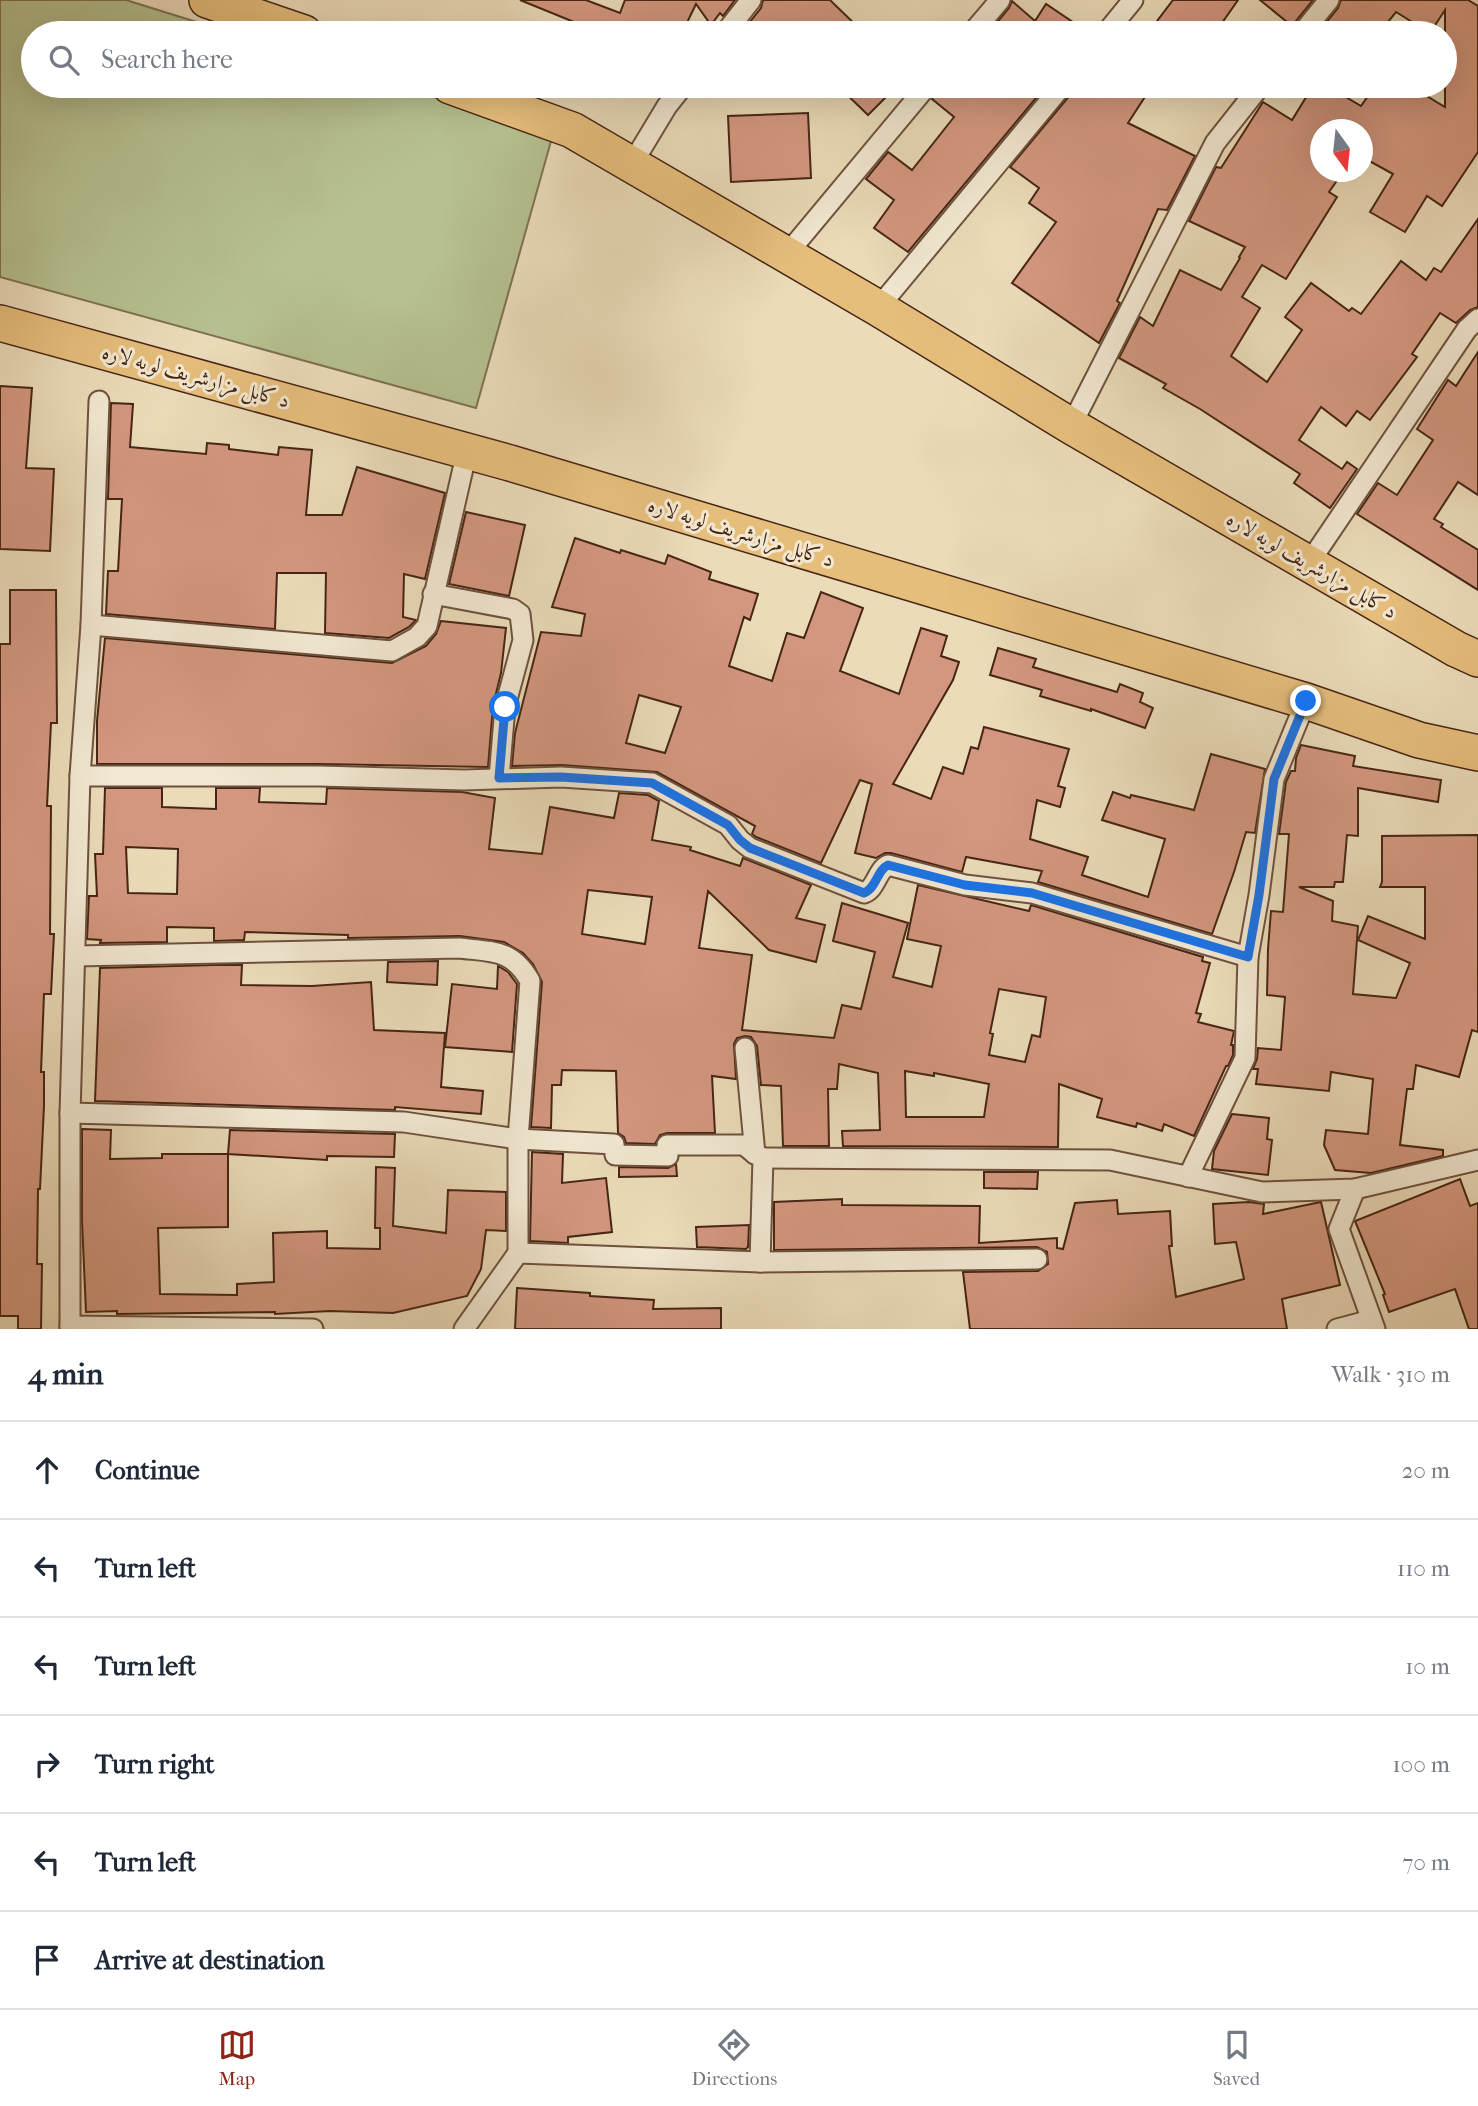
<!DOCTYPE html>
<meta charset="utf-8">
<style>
:root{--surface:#fff;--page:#f2f2f3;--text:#1f2937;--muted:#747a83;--line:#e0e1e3;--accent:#8f2418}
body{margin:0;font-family:"IM FELL French Canon",Amiri,serif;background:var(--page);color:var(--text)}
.compass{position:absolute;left:1310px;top:119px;width:63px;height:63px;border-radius:50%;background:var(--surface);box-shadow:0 7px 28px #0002;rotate:165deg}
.stop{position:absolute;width:21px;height:21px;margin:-16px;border:5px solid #1a73e8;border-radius:50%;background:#fff}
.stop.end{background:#1a73e8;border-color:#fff;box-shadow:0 2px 7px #0008}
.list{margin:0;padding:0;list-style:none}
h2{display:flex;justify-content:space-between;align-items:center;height:91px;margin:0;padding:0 28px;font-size:30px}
h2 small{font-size:23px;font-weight:400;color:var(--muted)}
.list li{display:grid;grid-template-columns:46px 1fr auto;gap:21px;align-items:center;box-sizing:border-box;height:98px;padding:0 28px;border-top:2px solid var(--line)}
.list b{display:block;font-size:26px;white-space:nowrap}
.list em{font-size:23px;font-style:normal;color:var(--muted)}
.icon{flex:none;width:38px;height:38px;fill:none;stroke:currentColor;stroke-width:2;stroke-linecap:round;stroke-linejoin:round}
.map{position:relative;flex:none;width:1478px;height:1329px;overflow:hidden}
.search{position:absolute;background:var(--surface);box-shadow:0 7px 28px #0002;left:21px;right:21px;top:21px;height:77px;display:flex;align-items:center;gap:18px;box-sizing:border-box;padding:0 24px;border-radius:38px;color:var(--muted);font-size:26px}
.sheet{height:679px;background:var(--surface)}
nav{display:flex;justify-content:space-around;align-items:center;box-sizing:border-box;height:98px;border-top:2px solid var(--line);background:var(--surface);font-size:19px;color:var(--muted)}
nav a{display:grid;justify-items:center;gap:4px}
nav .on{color:var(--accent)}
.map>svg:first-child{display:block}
.green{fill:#b6c090;stroke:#7e7252;stroke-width:2}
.building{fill:#d3977f;stroke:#462514;stroke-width:2;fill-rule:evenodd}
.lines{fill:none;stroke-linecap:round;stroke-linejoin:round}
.street-casing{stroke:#6f523d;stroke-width:23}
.highway-casing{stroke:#462514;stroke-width:38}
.street{stroke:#f2e8d2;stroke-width:19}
.highway{stroke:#e6be7c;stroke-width:35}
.route{stroke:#1a73e8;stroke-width:9}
.labels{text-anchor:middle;stroke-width:6;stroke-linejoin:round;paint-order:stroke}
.street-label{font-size:21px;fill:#462514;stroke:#f2e8d2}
</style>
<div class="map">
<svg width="1478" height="1329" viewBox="0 0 1478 1329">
<rect width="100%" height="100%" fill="#ebdbb9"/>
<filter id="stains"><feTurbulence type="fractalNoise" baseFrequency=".00286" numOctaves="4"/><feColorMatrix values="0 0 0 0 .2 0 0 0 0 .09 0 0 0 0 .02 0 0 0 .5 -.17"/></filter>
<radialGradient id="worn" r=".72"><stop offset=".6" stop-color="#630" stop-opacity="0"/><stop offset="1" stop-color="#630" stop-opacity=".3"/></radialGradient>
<polygon class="green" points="0,0 126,0 232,33 33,33 33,86 398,86 553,134 476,408 0,277"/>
<g class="building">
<polygon points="520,0 586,0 620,13 625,0 735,0 723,16 720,13 711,25 696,4 682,33 601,33"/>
<polygon points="763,0 830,0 864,33 741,33 761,8"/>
<polygon points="1173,0 1238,0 1215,33 1148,33"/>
<polygon points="1260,0 1313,0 1292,26"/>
<polygon points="1341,0 1468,0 1478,6 1478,152 1442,206 1427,196 1405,232 1370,212 1393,174 1362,157 1362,130 1320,130 1320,172 1343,172 1329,192 1337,197 1286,279 1262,265 1242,297 1260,308 1231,356 1267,382 1302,330 1285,317 1311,283 1349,311 1352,308 1361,314 1401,261 1426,280 1434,268 1441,272 1478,219 1478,307 1470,310 1456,323 1440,313 1412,354 1417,357 1370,420 1357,411 1346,426 1321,407 1299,440 1342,469 1347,462 1357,469 1330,508 1294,483 1300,474 1200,409 1163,388 1166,384 1119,358 1140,317 1153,326 1180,270 1221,290 1240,258 1239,257 1245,247 1189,221 1216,167 1221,168 1263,102 1292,120 1313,86 1327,86 1361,106 1375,86 1410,86 1445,107 1445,10 1430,33 1396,12 1379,33 1318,33 1338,8"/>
<polygon points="1012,1 1035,21 1046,4 1089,33 988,33 1009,8"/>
<polygon points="838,86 897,86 868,115"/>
<polygon points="939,86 1046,86 908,252 874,228 894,200 866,179 888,152 912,170 954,117 932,99"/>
<polygon points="1074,86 1152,86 1128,123 1195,156 1167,210 1158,209 1117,301 1120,303 1099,343 1012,283 1056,222 1029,203 1039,188 1010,167 1071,94"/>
<polygon points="808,113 811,178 731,182 728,116"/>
<polygon points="1478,352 1478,495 1458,482 1434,519 1443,524 1441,527 1478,550 1478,590 1357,514 1378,483 1397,495 1433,440 1417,429 1448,380 1456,386"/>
<polygon points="0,386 32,388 26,468 54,469 50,551 0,549"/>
<polygon points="111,403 133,404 130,447 206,454 207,443 229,445 229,449 278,455 279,447 312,450 306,515 342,515 357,467 445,493 425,579 404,574 403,617 416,620 409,627 389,638 325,633 326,573 277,573 275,629 106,614 108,571 118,571 122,499 108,499"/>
<polygon points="466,512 525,525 509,596 449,584"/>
<path d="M575,538L620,553L621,550L665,564L668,555L711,572L709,579L758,594L750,620L744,617L729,666L772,681L787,633L804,638L821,592L863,608L840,671L899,694L921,628L947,636L941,656L959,662L953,680L893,784L931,799L943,767L963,774L971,747L978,749L984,727L1069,749L1058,786L1065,788L1060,807L1037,800L1030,839L1088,857L1082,875L1148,897L1165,839L1102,820L1113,792L1130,798L1131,795L1194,810L1211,754L1265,769L1255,833L1246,832L1234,872L1212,934L1038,882L1042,871L966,857L962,872L891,853H885L876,858L855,853L872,784L860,780L821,863L756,837L752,834L755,826L657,772L562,765L512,766L515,733L541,632L581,636L585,614L552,607ZM639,695L681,707L665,753L626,743Z"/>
<polygon points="10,590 56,590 57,723 51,723 47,806 51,806 50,934 54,934 51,994 44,994 41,1072 44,1072 44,1106 40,1189 38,1189 37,1264 42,1264 41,1329 18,1329 18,1316 0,1316 0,644 10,644"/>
<polygon points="441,621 506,628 501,673 493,706 488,767 320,764 97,764 97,721 105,638 392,663 426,646 436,634"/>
<polygon points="998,648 1036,659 1033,667 1117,692 1120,684 1143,693 1140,702 1153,708 1145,728 1091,709 1091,711 1040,696 1042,690 990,675"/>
<polygon points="1301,745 1355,756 1353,766 1441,780 1438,802 1358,788 1358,836 1347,835 1343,882 1335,882 1334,887 1299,887 1333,901 1332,921 1358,926 1353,994 1396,998 1410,963 1358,940 1368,916 1425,939 1425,887 1380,887 1382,882 1382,836 1478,835 1478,1032 1472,1030 1459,1077 1416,1065 1413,1089 1407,1089 1400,1145 1443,1150 1443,1156 1371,1173 1335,1170 1324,1145 1326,1130 1368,1134 1373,1079 1331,1072 1329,1091 1256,1084 1258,1069 1253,1069 1257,1059 1258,1048 1281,1050 1285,997 1267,995 1268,949 1271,911 1283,912 1289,834 1279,834 1286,782 1291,771 1295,771 1296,758"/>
<path d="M105,788H162V807L216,809V788H260L259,802L326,804L327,788L462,792L495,798L489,849L542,854L550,807L614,818L619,793L648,795L659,801L652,840L691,847L690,850L740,866L743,858L811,885L796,918L825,925L816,962L769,950L708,891L699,948L752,955L742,1030L834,1038L842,1005L861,1009L875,952L833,941L842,903L908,923L893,977L932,987L941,946L907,939L918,885L1029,911L1031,905L1203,957L1202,961L1210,963L1196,1013L1201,1014L1198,1022L1234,1031L1231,1045H1233V1055L1228,1066H1226L1194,1136L1164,1124L1162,1131L1137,1123L1136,1127L1097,1117L1102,1099L1059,1084L1058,1147L843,1146L842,1131L880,1130L878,1073L839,1064L837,1089H828L829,1146H783L781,1086L761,1085L757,1046L751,1037L745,1036L737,1038L734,1044L736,1079L712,1076L715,1133H667L660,1135L655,1144L626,1143L624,1137L618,1133L616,1071L562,1070L561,1085H552L551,1128L531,1127L542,982L533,964L523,953L504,942L460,936L348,938V935L245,932L244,940L214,941V928L167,927V942L100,943L101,940L87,939L89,896H97L95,854H103ZM126,847L178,849L177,894L128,893ZM588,890L652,897L645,944L582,934ZM999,989L1046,997L1040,1037L1032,1035L1025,1062L989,1055L993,1034L990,1033ZM905,1071L934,1076V1073L989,1084L984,1117H906Z"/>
<polygon points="438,961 437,985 387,982 388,962"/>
<polygon points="214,965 242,965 241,985 312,986 371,982 374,1030 445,1033 441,1087 483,1091 481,1114 395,1107 395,1110 95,1101 100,968"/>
<polygon points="498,966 508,972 517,984 512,1052 445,1047 452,984 497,989"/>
<polygon points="1232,1114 1269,1118 1267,1139 1272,1140 1268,1175 1212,1169 1214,1151"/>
<polygon points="82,1129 111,1130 110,1159 162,1158 162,1154 228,1154 228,1227 158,1228 160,1294 237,1295 237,1284 274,1282 273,1233 327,1231 327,1248 380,1249 380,1228 375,1228 376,1167 395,1168 393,1226 446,1233 448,1190 506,1192 506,1231 486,1230 481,1269 467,1296 393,1313 330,1311 275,1314 275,1312 117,1314 117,1311 86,1312 82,1221"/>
<polygon points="230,1130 395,1134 394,1157 327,1156 327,1160 228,1154"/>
<polygon points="532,1152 563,1154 562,1183 606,1178 612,1232 568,1237 568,1243 530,1241"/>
<polygon points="676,1164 677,1176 619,1177 619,1167 668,1168"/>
<polygon points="984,1172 1038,1172 1037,1189 984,1188"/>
<polygon points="1460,1179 1470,1206 1478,1203 1478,1329 1469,1329 1455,1289 1389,1312 1383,1295 1385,1294 1355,1221"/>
<polygon points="842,1199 842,1205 980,1206 979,1243 1057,1238 1057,1248 1063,1249 1075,1203 1117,1200 1118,1214 1170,1211 1172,1246 1169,1246 1176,1297 1244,1279 1236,1242 1215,1244 1213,1204 1249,1202 1264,1204 1263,1214 1321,1202 1340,1285 1282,1299 1287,1329 970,1329 963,1272 1038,1271 1048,1264 1047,1252 1037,1247 774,1250 774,1202"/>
<polygon points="749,1225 748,1247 746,1249 697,1247 696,1227"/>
<polygon points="517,1288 590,1293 590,1296 654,1300 653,1309 721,1308 721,1329 515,1329"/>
</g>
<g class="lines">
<defs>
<g id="street">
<polyline points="725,33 751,0"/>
<polyline points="972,33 1000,0"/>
<polyline points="1106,33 1133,0"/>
<polyline points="1302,33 1329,0"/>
<polyline points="632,164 667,106 683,86"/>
<polyline points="787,254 927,86"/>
<polyline points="878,308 1062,86"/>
<polyline points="1071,426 1215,143 1260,86"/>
<polyline points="1309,563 1467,329 1478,319"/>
<polyline points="433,594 513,609 520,614 523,640 505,707 499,778"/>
<polyline points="91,625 392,651 417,637 427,626 467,451"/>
<path d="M80,776H320L464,780L561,777L652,783L728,825L740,840L750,848L864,893C876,889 877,870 888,865L965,885L1032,893L1248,957"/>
<path d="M76,956L459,948C493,952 512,949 530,981L518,1139V1253L464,1329"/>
<polyline points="745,1048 755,1154 763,1158 760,1262"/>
<polyline points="70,1113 404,1122 518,1139 614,1144 615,1155 668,1156 667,1145 744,1145 755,1154"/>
<polyline points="763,1158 1110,1160 1262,1192 1355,1189 1478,1160"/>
<polyline points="1188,1177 1245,1058 1248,957 1259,895 1274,779 1306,701"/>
<polyline points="1355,1189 1339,1229 1375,1329"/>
<polyline points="518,1253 760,1262 1037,1259"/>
<polyline points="70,1326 313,1329"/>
<polyline points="70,1329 70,1113 80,776 91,625 99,401"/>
<polyline points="1337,1329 1371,1320"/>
</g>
<g id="highway">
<polyline points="207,0 304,33"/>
<polyline points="450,86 572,130 878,308 1071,426 1456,649 1478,659"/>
<polyline points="0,323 510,463 1306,701 1419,740 1478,753"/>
</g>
</defs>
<use href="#street" class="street-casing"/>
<use href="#highway" class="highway-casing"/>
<use href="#street" class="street"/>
<use href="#highway" class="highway"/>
</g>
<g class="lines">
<path class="route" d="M505,707L499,778L561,777L652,783L728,825L740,840L750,848L864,893C876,889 877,870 888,865L965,885L1032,893L1248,957L1259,895L1274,779L1306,701"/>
</g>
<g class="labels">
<g class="street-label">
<text transform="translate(196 376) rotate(15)" y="7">د کابل مزارشریف لویه لاره</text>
<text transform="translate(741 532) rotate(17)" y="7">د کابل مزارشریف لویه لاره</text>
<text transform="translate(1312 565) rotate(30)" y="7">د کابل مزارشریف لویه لاره</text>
</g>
</g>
<rect width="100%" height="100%" filter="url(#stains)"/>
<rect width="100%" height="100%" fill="url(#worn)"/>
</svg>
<svg class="compass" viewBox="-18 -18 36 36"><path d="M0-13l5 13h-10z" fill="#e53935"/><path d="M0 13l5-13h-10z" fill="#747a83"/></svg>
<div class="stop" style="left:505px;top:707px"></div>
<div class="stop end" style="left:1306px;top:701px"></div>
<div class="search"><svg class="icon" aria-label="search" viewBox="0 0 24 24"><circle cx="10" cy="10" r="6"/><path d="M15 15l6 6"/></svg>Search here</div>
</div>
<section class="sheet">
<h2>4 min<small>Walk · 310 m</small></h2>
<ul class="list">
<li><svg class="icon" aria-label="ahead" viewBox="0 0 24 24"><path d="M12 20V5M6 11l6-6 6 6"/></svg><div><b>Continue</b></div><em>20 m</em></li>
<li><svg class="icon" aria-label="left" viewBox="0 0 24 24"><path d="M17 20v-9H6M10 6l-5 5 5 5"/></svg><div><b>Turn left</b></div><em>110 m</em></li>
<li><svg class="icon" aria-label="left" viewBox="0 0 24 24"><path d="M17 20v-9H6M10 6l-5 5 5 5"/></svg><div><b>Turn left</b></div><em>10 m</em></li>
<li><svg class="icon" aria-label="right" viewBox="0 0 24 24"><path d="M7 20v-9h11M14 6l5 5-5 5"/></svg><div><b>Turn right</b></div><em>100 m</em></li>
<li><svg class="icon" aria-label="left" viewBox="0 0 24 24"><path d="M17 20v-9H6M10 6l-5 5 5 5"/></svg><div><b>Turn left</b></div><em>70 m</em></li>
<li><svg class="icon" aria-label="arrive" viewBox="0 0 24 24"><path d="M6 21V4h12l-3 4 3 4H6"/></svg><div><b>Arrive at destination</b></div></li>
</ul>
</section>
<nav>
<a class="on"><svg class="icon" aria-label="map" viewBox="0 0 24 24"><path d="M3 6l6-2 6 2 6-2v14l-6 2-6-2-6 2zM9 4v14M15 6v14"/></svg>Map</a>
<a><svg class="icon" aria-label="directions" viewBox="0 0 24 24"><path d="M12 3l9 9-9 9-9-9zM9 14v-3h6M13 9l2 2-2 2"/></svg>Directions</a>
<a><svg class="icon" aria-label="saved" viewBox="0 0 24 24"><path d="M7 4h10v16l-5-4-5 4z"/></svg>Saved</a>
</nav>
